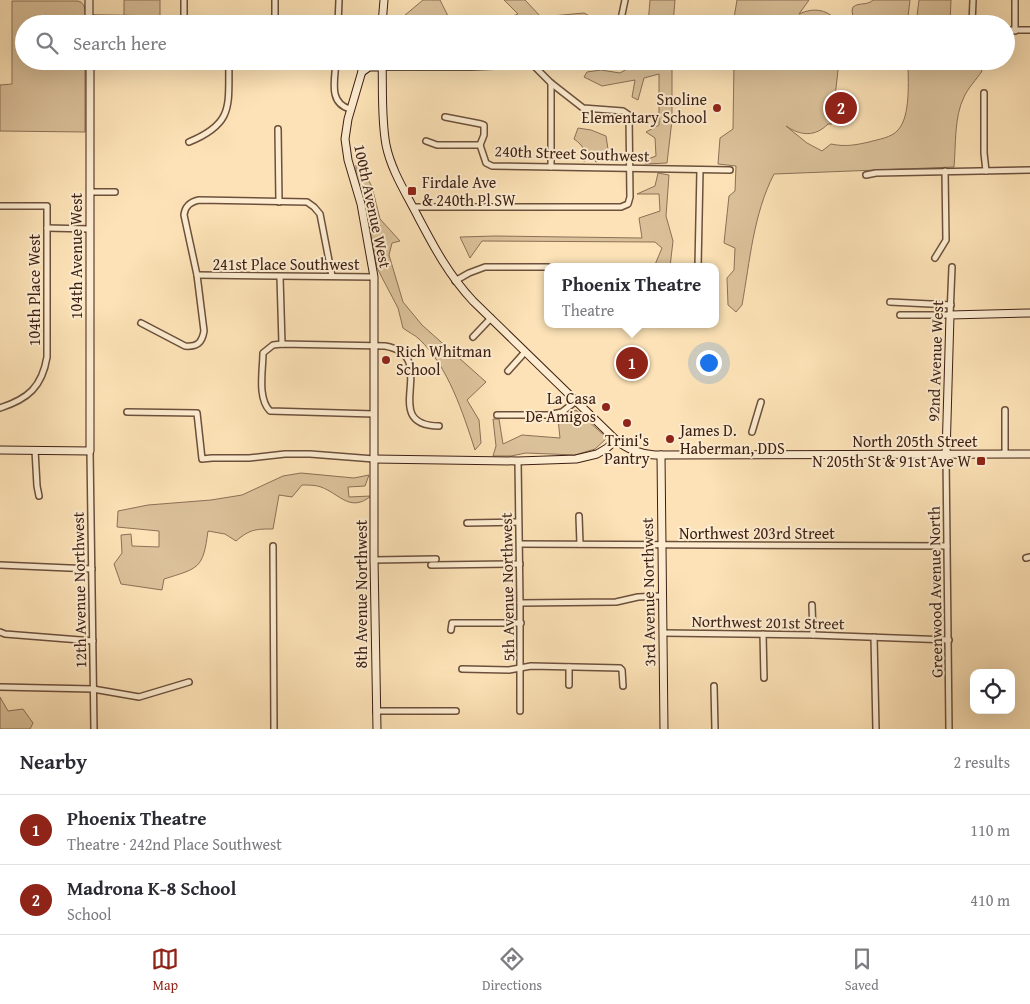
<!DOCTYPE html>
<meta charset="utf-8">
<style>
:root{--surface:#fff;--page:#f7f7f7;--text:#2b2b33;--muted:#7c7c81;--line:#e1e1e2;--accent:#8f2418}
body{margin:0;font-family:"Gentium Book Plus",serif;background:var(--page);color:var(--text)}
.controls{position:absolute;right:15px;bottom:15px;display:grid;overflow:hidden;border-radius:10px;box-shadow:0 5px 20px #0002}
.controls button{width:45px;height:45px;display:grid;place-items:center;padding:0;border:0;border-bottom:1px solid var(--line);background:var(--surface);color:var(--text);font:25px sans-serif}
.you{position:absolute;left:708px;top:362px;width:18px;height:18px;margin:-12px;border:4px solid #fff;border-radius:50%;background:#1a73e8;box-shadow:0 0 0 8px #1a73e833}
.badge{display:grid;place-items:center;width:32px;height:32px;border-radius:50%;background:var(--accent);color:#fff;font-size:16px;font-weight:700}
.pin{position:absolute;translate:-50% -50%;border:2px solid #fff;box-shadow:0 1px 5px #0006}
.popup{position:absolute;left:544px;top:263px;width:175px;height:65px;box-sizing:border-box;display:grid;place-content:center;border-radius:10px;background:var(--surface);filter:drop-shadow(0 1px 4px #0005);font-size:16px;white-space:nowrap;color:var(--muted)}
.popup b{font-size:19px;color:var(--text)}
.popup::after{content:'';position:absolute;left:50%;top:100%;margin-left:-10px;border:10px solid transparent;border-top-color:var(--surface)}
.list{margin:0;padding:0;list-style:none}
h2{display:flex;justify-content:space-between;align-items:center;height:65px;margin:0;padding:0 20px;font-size:21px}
h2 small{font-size:16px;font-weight:400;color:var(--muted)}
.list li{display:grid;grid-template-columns:32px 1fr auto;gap:15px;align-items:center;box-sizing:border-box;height:70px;padding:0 20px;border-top:1px solid var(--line)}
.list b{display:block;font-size:19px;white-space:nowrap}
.list p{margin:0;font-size:16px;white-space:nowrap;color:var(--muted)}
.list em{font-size:16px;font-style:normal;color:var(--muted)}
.icon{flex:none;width:28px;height:28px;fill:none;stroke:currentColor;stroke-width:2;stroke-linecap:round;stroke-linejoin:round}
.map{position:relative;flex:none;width:1030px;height:729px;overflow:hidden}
.search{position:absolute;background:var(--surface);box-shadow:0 5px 20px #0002;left:15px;right:15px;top:15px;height:55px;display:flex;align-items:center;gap:12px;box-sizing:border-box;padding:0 18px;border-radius:28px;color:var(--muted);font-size:19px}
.sheet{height:205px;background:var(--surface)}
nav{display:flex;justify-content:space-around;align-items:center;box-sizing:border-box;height:70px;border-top:1px solid var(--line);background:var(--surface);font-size:14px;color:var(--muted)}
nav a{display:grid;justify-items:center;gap:2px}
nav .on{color:var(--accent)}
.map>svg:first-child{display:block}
.green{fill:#dbc19a;stroke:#8c7057}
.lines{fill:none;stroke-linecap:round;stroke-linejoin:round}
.street-casing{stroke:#6c503c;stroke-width:8}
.secondary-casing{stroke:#3c1f14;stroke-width:9}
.street{stroke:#fdecd0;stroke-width:5}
.secondary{stroke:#fdecd0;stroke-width:7}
.poi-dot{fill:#8f2418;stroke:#fdecd0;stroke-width:2}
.labels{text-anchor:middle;stroke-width:4;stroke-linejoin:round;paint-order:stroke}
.poi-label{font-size:16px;fill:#3c1f14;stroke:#fdecd0;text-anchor:end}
.street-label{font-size:16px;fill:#3c1f14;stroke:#fdecd0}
</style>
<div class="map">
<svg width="1030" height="729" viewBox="0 0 1030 729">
<rect width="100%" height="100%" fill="#fce2b6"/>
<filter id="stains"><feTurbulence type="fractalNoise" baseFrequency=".004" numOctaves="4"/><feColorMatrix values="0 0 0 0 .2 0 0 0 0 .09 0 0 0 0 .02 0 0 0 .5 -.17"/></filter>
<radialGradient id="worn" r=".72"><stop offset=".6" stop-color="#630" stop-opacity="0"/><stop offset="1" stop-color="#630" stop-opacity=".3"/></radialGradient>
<g class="green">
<rect x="124" y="0" width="36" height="20"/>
<path d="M423,0H440L451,22C476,25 494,24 518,14L504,0H525L541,17L584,13L597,20L595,24L560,22L557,24H400L398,21Z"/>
<polygon points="650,0 675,0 673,24 648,24"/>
<path d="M737,0H809L799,14C814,7 829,9 839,24H733Z"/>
<path d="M873,0H910L908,17H902L901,21L871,18L869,24L854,21L852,11L853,7C859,2 867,6 873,0Z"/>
<polygon points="919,0 951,0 950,24 916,24"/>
<path d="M12,1H78C88,4 85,15 85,24H24V61H85V132L0,131V85L12,84Z"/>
<polygon points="636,61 672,61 672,120 667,163 645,164 648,159 656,156 655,138 646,132 659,125 659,74 644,78 638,100 632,97 635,80 602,86 584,77 587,72 601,70 620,73 632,66"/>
<path d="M734,61H839L832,124H828C815,137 801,136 786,126L807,143L822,151L831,144C845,147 856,145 869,142C879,139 891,138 898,130C911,116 908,80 908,61H949V66L961,61H977L982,71C976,80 968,88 964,97C954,117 956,145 954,167L774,174C753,215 750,261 742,305L736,312L728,305L727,278L734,270L735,248L724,243L729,196L735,191L736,166L718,164L720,138L733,129Z"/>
<path d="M578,128L591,130L606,136L608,149L606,159L596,162L590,156L584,162C585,150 584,146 574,139Z"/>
<path d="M356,165L362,167L372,187L380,219L400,241L392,243L389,255L403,302L422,325L486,382L467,400L479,420L481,443L475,450C463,413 448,366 419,339C415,335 408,332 403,328L398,308L377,268L366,208L356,180Z"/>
<polygon points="658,173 669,175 666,216 673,241 670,267 654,267 662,248 655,242 482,241 470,258 460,237 495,236 642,238 639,218 660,211 659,194 637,194 655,186"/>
<polygon points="576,410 607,438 595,449 575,455 526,453 511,456 493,456 496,446 493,419 499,419 503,444 522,435 560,438 558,419"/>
<path d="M301,473L354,478L369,475L365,486L348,487L349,497L371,496C350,513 340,494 321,487C316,485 308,485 302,485L292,497L279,495L273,529C256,529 250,529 236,541L225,534L208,531C203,569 199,568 164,579L162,590L121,584L114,564L122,553L121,535L131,534L132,546L159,547V531L117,527L118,511L148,505L211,500L242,495L283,476Z"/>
<polygon points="0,697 8,711 23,709 33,723 30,729 0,729"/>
</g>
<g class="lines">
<defs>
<g id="street">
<polyline points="184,0 184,20"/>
<polyline points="275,0 275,21"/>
<polyline points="338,24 339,0"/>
<polyline points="620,24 625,0"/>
<polyline points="972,24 973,0"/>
<polyline points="1006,30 1030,30"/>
<polyline points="1015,31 1015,0"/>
<path d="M336,61C335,80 328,103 350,109"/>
<polyline points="267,63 267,61"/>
<polyline points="382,67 472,67 494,66 527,61"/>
<polyline points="551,83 551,167"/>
<polyline points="984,93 984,153 986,171"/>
<polyline points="445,117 481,124 484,125 484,135 480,145"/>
<polyline points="278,129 279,202"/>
<polyline points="426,141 437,145 480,145 486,163 492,166 730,170"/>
<path d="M189,142C235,123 228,105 229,61"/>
<polyline points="866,175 876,173 1030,170"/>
<polyline points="90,192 115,192"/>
<path d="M0,206H47V357C42,387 28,399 0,408"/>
<polyline points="413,207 621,207 628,204 630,197 629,115 623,111 583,108 551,83 529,61"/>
<polyline points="47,228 90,229"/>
<polyline points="935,258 946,240 945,171"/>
<polyline points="698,267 700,170"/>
<polyline points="197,275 374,277"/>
<polyline points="280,277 282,344"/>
<polyline points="455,281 469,273 485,267 548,267"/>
<polyline points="890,302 951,305"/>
<polyline points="900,315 950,315 952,267"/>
<path d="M141,323L185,346C197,347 202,343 204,331L197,275L184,215C185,206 190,202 199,200L307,202L314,207L320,214L332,276"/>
<polyline points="473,337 491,318"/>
<polyline points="508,371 525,352"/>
<polyline points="1005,410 1005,454"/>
<polyline points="127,412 197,413 202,459 212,458 249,458 285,454 310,454 374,459"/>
<path d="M374,414L270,411C257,398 263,370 263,353L273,345L282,344L385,346C443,356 376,425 439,426"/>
<polyline points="497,415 548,415 562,412 576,401"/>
<polyline points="752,432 761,402"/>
<polyline points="35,450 37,486 39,496"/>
<polyline points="90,451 94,729"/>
<polyline points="946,455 949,729"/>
<polyline points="518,461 520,603 520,711"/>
<polyline points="579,516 580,544"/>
<polyline points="467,523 518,522"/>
<polyline points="520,544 947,546"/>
<polyline points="273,546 274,729"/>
<polyline points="1026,558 1030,557"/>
<polyline points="374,560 436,559"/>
<polyline points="0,565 92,569"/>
<polyline points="431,565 520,564"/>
<polyline points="520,603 616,602 638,597 661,596"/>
<polyline points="812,605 813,635"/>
<polyline points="451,630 452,623 521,623"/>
<polyline points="0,632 5,634 93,641"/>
<polyline points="663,633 813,635 949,640"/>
<polyline points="763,634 764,678"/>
<polyline points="874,637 876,729"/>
<polyline points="462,669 509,670 531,666 620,668 622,670 623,686"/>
<polyline points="569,685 569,667"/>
<polyline points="714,686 715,729"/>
<polyline points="0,687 93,689 139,697 189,682"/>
<polyline points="376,711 456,711"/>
</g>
<g id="secondary">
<polyline points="89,0 89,23"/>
<polyline points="90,19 275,21 366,24"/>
<polyline points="382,24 384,0"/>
<polyline points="365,61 348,119 345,139 348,160 361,204 374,277 374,558 377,729"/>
<path d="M382,61C383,89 381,117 386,145C391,169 404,190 415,211C433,245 447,273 473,301L616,440C628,450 640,454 655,455L1030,454"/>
<polyline points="362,72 369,67 382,67"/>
<polyline points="0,450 90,451 90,61"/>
<polyline points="661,455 664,729"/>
<polyline points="946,455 950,315 1030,313"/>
<polyline points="374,459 518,461 576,459 597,454 607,448 616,440"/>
</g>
</defs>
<use href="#street" class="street-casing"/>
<use href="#secondary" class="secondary-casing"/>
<use href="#street" class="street"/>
<use href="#secondary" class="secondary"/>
</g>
<g class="poi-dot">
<circle cx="717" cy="108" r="5"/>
<rect x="407" y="186" width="10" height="10" rx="2.5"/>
<circle cx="386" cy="360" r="5"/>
<circle cx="606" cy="407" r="5"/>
<circle cx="627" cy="423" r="5"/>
<circle cx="670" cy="439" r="5"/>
<rect x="976" y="456" width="10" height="10" rx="2.5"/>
</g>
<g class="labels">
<g class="poi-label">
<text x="707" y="105">Snoline<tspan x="707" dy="18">Elementary School</tspan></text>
<text x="422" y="188" text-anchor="start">Firdale Ave<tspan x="422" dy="18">&amp; 240th Pl SW</tspan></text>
<text x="396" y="357" text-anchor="start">Rich Whitman<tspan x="396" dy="18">School</tspan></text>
<text x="596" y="404">La Casa<tspan x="596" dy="18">De Amigos</tspan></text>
<text x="680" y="436" text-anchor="start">James D.<tspan x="680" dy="18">Haberman, DDS</tspan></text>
<text x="627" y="446" text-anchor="middle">Trini's<tspan x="627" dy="18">Pantry</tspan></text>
<text x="971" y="467">N 205th St &amp; 91st Ave W</text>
</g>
<g class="street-label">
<text transform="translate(572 153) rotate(2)" y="6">240th Street Southwest</text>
<text transform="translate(373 206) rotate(78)" y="6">100th Avenue West</text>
<text transform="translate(76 256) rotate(-90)" y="6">104th Avenue West</text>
<text x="286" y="270">241st Place Southwest</text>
<text transform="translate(34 290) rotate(-90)" y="6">104th Place West</text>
<text transform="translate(935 361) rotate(-88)" y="6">92nd Avenue West</text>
<text x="915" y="447">North 205th Street</text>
<text x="757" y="539">Northwest 203rd Street</text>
<text transform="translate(507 587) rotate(-91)" y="6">5th Avenue Northwest</text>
<text transform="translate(79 590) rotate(-91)" y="6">12th Avenue Northwest</text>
<text transform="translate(648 592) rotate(-91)" y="6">3rd Avenue Northwest</text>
<text transform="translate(935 592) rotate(-91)" y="6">Greenwood Avenue North</text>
<text transform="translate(361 594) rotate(-90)" y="6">8th Avenue Northwest</text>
<text transform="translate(768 622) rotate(1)" y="6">Northwest 201st Street</text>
</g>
</g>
<rect width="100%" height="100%" filter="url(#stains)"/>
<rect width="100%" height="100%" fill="url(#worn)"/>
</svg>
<div class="controls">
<button><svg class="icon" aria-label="locate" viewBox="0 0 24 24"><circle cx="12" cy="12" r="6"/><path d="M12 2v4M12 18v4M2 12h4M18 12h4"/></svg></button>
</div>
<div class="you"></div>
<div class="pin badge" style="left:632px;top:363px">1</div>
<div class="popup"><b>Phoenix Theatre</b>Theatre</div>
<div class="pin badge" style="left:841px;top:108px">2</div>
<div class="search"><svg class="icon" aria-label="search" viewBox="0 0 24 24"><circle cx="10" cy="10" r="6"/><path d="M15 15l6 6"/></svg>Search here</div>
</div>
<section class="sheet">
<h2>Nearby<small>2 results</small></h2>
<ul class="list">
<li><span class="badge">1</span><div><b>Phoenix Theatre</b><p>Theatre · 242nd Place Southwest</p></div><em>110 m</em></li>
<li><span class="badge">2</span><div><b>Madrona K-8 School</b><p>School</p></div><em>410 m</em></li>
</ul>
</section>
<nav>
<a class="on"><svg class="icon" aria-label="map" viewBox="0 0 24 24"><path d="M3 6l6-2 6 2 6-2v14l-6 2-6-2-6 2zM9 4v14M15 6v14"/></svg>Map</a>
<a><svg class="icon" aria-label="directions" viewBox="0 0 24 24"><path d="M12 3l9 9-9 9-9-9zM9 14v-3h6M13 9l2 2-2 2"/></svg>Directions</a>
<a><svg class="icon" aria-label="saved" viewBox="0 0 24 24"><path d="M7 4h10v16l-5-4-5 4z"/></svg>Saved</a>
</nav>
